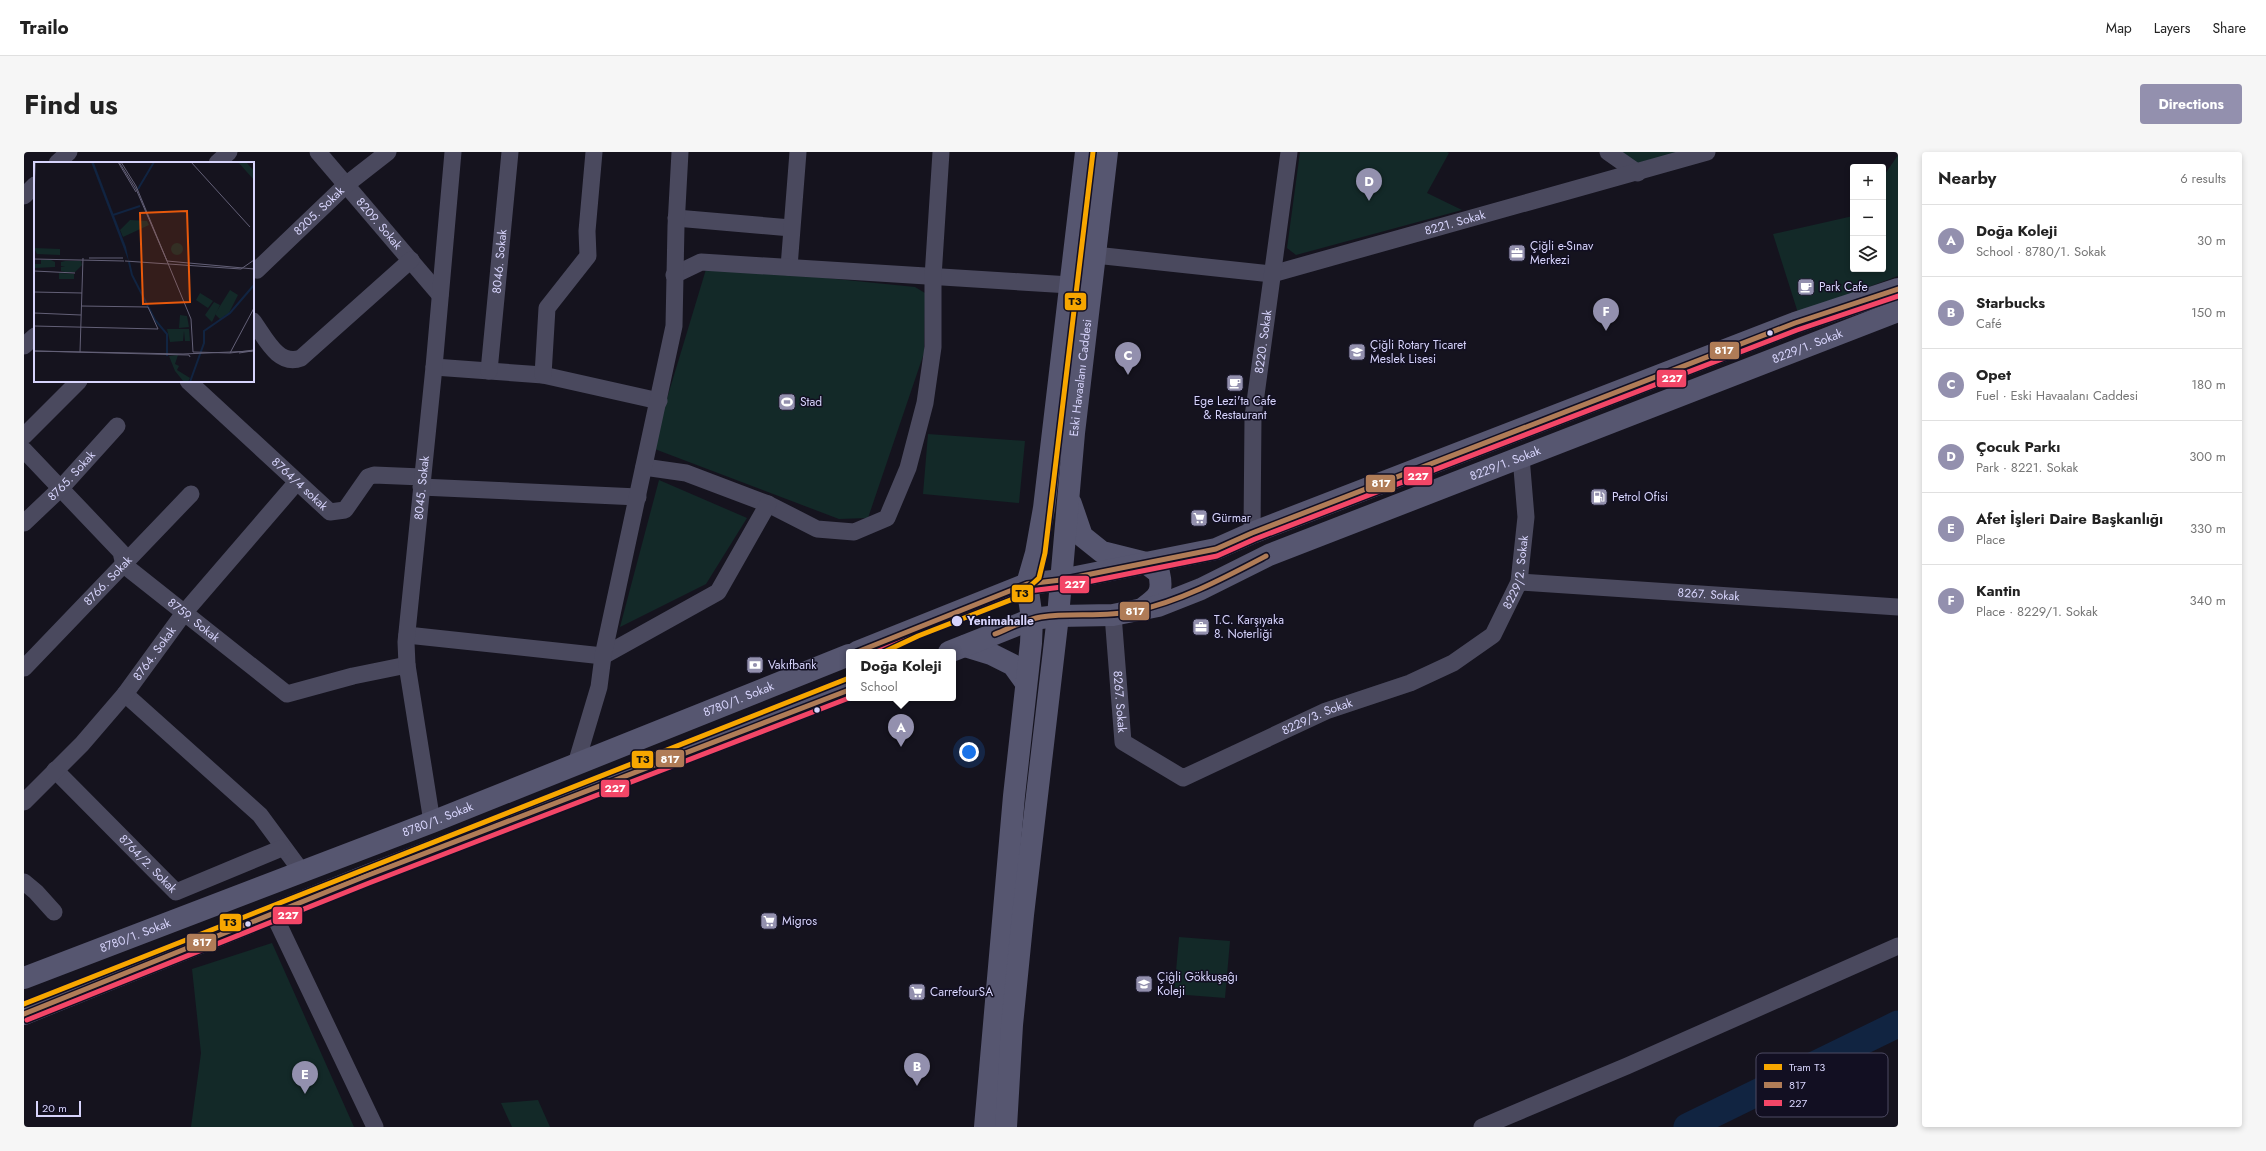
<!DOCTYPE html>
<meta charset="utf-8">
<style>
:root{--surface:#fff;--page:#f6f6f6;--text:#222;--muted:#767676;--line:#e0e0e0;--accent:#9390ae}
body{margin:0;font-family:Jost,sans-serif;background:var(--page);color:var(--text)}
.controls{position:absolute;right:12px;top:12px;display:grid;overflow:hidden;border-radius:4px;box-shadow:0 2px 6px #0003}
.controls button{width:36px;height:36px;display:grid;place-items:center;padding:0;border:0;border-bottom:1px solid var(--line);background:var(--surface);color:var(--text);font:20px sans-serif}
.scale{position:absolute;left:12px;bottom:10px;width:45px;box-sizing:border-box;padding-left:4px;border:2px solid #d7d4fc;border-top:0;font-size:11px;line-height:14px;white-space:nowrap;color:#d7d4fc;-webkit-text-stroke:3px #120f22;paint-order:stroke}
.you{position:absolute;left:945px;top:600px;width:14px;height:14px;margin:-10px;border:3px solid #fff;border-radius:50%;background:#1a73e8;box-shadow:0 0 0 6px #1a73e833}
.badge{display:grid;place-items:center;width:26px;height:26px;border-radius:50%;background:var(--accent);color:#fff;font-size:13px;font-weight:700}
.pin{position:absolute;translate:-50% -33px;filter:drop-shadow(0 1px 2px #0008)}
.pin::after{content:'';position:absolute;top:21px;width:14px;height:12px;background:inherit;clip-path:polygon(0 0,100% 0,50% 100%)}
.popup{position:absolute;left:822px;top:497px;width:110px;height:52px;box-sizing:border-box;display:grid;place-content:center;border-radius:4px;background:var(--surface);filter:drop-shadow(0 1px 3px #0005);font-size:13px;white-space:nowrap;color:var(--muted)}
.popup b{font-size:15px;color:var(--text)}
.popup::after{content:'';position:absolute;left:50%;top:100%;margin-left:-8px;border:8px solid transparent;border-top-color:var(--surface)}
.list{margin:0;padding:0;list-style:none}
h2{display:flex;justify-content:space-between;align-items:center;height:52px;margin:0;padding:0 16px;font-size:17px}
h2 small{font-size:13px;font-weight:400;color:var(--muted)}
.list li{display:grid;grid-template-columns:26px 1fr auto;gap:12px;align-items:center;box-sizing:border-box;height:72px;padding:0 16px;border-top:1px solid var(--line)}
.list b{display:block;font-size:15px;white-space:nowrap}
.list p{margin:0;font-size:13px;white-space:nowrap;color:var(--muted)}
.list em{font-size:13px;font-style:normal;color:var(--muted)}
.icon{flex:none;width:22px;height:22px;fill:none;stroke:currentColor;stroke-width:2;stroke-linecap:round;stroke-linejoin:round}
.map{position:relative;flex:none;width:1874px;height:975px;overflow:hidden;border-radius:4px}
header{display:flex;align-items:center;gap:24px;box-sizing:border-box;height:56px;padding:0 20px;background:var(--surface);border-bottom:1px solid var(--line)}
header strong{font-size:19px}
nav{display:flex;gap:22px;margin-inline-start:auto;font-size:14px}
.intro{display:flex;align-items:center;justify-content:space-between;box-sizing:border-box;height:96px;padding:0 24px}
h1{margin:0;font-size:28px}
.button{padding:10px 18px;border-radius:4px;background:var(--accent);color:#fff;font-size:14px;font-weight:700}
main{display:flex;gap:24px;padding:0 24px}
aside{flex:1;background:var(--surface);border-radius:4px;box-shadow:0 2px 6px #0003}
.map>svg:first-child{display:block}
.green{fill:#132928}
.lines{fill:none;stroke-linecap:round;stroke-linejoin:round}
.river{stroke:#112441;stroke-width:27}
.street{stroke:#4a495e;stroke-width:17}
.secondary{stroke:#565670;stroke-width:22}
.bus-1-casing{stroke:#120f22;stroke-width:8}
.bus-2-casing{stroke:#120f22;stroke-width:8}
.bus-1{stroke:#b07c57;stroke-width:5}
.bus-2{stroke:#f34667;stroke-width:5}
.tram-1-casing{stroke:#120f22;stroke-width:8}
.tram-1{stroke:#f7a600;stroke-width:5}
.bus-dot{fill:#d7d4fc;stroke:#120f22;stroke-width:1.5}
.labels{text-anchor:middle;stroke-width:3;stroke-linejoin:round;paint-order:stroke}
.street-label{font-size:12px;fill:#d7d4fc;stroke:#120f22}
.poi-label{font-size:12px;fill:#d7d4fc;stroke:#120f22;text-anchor:start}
.stop-label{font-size:12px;font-weight:bold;fill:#d7d4fc;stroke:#120f22;text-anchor:start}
.inset-river{fill:none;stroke:#112441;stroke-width:2}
.inset-road{fill:none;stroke:#636077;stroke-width:1}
.view{fill:#e8590c;fill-opacity:0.15;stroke:#e8590c;stroke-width:2}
.inset-edge{fill:none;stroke:#d7d4fc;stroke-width:2}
.key{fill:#120f22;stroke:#4d4a63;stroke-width:1}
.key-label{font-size:11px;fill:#d7d4fc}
.line-badge{stroke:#120f22;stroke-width:1.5}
.badge-label{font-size:11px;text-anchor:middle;font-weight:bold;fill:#fff}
.pale-badge-label{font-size:11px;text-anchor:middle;font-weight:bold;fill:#111}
</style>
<header>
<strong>Trailo</strong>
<nav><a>Map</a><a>Layers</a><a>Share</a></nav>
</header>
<div class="intro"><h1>Find us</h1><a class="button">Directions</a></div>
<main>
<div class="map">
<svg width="1874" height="975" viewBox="0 0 1874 975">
<rect width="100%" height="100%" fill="#15131e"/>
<g class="green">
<polygon points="1276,0 1423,0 1425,1 1403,41 1438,58 1272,103 1263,96"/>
<polygon points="1596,0 1661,0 1615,14"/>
<polygon points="1874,3 1874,124 1774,161 1749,82 1829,64 1829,117 1859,117 1859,25"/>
<polygon points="683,114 891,135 901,141 900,201 844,366 815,367 628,296"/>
<polygon points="904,282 1001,289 995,351 899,342"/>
<polygon points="635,328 723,366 682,432 596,475"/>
<polygon points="1155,785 1206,789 1201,846 1150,842"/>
<polygon points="248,791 330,975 167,975 177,901 168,817"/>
<polygon points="514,948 526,975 488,975 477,951"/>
</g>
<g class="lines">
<polyline class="river" points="1663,975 1874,872"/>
<g class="street">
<path id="s1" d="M294,0L416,143"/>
<polyline points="1584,0 1614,21"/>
<polyline points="33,11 45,0"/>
<polyline points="193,11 205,0"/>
<polyline points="0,44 11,33"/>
<polyline points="652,66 767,76"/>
<path id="s2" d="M1071,103L1248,122L1683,0"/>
<polyline points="765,115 774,0"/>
<path id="s3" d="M229,116L233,118L323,32L364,0"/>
<polyline points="650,123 677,110 1046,133"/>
<path d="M229,169C241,185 254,215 277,206L387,108"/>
<polyline points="0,194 11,184"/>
<polyline points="410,215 519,223 635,249"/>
<path id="s4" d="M465,219L486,0"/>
<polyline points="519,223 523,156 564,104 563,79 570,0"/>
<path id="s5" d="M164,229L306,360L321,358L344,325L350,323L398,325"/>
<polyline points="0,284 55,229"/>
<path id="s6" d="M0,298L97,400L100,413L263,542L329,524L383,513"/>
<polyline points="620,315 662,321 744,352 793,377 830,380 863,366 884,316 901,251 909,195 909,125 917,0"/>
<polyline points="397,335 614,345"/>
<path id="s7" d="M0,371L37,336L93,274"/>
<path id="s8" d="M1228,381L1229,265L1265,0"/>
<path id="s9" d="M1495,430L1874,455"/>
<path id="s10" d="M1089,463L1099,590L1159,626L1302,559L1386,531L1429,511L1469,483L1495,430L1502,365L1497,305"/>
<polyline points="383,483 579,504 694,440 744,352"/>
<path id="s11" d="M0,516L167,342"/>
<polyline points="101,542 236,663 278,720"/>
<polyline points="552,612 575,535 579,504 650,174 652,74 656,0"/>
<path id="s12" d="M31,618L152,740L258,696"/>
<path id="s13" d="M0,650L58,592L101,542L160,461L272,331"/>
<path id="s14" d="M408,670L383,513L382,490L410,215L429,0"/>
<polyline points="0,730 12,740 30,760"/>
<polyline points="249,761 351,975"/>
<polyline points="1458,975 1603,914 1874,794"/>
</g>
<g class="secondary">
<path d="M1047,352L1058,384L1078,400L1122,411L1135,421C1140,442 1133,446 1118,457"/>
<polyline points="941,494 967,502 989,513 1002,531"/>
<polyline points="833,500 1003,432 1037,428 1192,397 1228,381 1771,171 1874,137"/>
<path id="s15" d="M925,500L1008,467L1034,464L1089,463L1134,454L1177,437L1245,403L1874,159"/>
<path id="s16" d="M0,826L408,670L825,503"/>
<polyline points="0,862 342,724 825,538"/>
<polyline points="961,975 990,644 1007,491 1008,467 1003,432 1012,401 1020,356 1062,0"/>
<path id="s17" d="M982,975L988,873L999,763L1034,464L1050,281L1083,0"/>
</g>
<defs>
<g id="bus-1">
<path d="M971,482C986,476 1000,468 1017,465C1048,460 1079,466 1111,459C1157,449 1200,426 1242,404"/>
<polyline points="833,500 1003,432 1037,428 1192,397 1228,381 1771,171 1874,137"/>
<polyline points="0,862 342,724 825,538"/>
</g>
<g id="bus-2">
<polyline points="852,500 1005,439 1038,435 1193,404 1231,387 1773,178 1874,144"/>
<polyline points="3,868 345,731 825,546"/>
</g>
</defs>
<use href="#bus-1" class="bus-1-casing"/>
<use href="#bus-2" class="bus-2-casing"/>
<use href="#bus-1" class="bus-1"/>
<use href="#bus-2" class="bus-2"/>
<defs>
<g id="tram-1">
<polyline points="860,500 894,484 994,445 1015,426 1021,401 1069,0"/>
<polyline points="0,852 825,526"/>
</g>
</defs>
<use href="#tram-1" class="tram-1-casing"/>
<use href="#tram-1" class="tram-1"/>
</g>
<defs>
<symbol id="office-square" viewBox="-11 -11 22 22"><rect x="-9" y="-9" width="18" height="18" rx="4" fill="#9390ae" stroke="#120f22"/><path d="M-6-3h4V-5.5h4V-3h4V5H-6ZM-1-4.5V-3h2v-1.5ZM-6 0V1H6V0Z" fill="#fff"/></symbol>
<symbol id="cafe-square" viewBox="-11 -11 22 22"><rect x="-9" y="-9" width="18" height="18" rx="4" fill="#9390ae" stroke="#120f22"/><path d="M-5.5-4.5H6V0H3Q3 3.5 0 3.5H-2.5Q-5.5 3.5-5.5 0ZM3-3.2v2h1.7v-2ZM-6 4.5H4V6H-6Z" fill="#fff"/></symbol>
<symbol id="school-square" viewBox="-11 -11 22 22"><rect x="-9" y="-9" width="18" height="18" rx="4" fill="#9390ae" stroke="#120f22"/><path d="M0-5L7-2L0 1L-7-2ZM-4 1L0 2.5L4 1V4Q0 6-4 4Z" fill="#fff"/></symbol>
<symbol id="stadium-square" viewBox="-11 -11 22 22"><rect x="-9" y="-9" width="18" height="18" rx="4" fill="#9390ae" stroke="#120f22"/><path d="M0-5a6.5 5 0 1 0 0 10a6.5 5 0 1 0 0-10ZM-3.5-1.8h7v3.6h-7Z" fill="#fff"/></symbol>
<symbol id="fuel-square" viewBox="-11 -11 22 22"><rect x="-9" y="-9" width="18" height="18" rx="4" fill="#9390ae" stroke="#120f22"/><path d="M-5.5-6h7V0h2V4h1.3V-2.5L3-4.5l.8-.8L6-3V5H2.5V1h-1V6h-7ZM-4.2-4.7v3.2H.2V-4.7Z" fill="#fff"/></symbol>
<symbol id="supermarket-square" viewBox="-11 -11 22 22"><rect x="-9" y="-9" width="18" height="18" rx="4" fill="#9390ae" stroke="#120f22"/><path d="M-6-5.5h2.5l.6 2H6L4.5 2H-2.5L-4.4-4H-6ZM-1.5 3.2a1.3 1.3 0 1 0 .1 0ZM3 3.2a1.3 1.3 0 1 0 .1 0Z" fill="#fff"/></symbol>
<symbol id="bank-square" viewBox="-11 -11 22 22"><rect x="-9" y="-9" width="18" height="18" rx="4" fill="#9390ae" stroke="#120f22"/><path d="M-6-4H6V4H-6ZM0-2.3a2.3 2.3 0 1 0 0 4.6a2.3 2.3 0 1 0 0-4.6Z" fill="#fff"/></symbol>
</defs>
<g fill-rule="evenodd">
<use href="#office-square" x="1483" y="91" width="20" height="20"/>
<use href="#cafe-square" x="1772" y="125" width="20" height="20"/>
<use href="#school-square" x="1323" y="190" width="20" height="20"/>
<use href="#cafe-square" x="1201" y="221" width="20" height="20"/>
<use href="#stadium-square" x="753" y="240" width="20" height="20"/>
<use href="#fuel-square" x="1565" y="335" width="20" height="20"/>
<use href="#supermarket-square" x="1165" y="356" width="20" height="20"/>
<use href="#office-square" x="1167" y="465" width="20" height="20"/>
<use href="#bank-square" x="721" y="503" width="20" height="20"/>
<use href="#supermarket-square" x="735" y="759" width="20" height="20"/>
<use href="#school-square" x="1110" y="822" width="20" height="20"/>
<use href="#supermarket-square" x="883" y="830" width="20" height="20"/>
</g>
<g class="bus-dot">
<circle cx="1746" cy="181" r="3.5"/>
<circle cx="933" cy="469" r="6"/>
<circle cx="793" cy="558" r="3.5"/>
<circle cx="224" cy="772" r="3.5"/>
</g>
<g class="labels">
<g class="street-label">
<text dy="4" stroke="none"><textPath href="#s3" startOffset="90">8205. Sokak</textPath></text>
<text dy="4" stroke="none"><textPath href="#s2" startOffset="368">8221. Sokak</textPath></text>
<text dy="4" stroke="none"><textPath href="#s1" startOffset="94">8209. Sokak</textPath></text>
<text dy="4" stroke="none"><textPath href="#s4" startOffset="110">8046. Sokak</textPath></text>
<text dy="4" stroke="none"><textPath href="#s8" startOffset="192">8220. Sokak</textPath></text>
<text dy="4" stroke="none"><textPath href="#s15" startOffset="916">8229/1. Sokak</textPath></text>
<text dy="4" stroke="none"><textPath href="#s17" startOffset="753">Eski Havaalanı Caddesi</textPath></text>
<text dy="4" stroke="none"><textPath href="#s15" startOffset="592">8229/1. Sokak</textPath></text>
<text dy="4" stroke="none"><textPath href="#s7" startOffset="67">8765. Sokak</textPath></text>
<text dy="4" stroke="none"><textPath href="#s5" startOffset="152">8764/4 sokak</textPath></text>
<text dy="4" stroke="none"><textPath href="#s14" startOffset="337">8045. Sokak</textPath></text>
<text dy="4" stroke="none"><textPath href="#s10" startOffset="608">8229/2. Sokak</textPath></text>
<text dy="4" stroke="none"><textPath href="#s11" startOffset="121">8766. Sokak</textPath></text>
<text dy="4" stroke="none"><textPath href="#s9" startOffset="190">8267. Sokak</textPath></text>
<text dy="4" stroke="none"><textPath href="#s6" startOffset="243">8759. Sokak</textPath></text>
<text dy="4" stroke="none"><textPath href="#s13" startOffset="198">8764. Sokak</textPath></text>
<text dy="4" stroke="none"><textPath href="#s16" startOffset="767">8780/1. Sokak</textPath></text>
<text dy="4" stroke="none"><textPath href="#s10" startOffset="87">8267. Sokak</textPath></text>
<text dy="4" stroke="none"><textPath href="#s10" startOffset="345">8229/3. Sokak</textPath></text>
<text dy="4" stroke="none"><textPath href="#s16" startOffset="443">8780/1. Sokak</textPath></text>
<text dy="4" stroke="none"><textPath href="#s12" startOffset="132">8764/2. Sokak</textPath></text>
<text dy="4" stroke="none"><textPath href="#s16" startOffset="119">8780/1. Sokak</textPath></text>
</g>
<g class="poi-label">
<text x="1506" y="98">Çiğli e-Sınav<tspan x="1506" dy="14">Merkezi</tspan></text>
<text x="1795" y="139">Park Cafe</text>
<text x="1346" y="197">Çiğli Rotary Ticaret<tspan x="1346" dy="14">Meslek Lisesi</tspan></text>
<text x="1211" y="253" text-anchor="middle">Ege Lezi'ta Cafe<tspan x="1211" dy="14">&amp; Restaurant</tspan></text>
<text x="776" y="254">Stad</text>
<text x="1588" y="349">Petrol Ofisi</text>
<text x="1188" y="370">Gürmar</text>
<text x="1190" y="472">T.C. Karşıyaka<tspan x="1190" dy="14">8. Noterliği</tspan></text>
<text x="744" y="517">Vakıfbank</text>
<text x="758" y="773">Migros</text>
<text x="1133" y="829">Çiĝli Gökkuşaĝı<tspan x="1133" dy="14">Koleji</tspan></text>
<text x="906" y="844">CarrefourSA</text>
</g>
<g class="stop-label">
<text x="943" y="473">Yenimahalle</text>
</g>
</g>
<g transform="translate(10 10)">
<rect width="220" height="220" fill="#15131e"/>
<path d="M204,0H212L220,9V18ZM96,58L113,59L115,63L89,75L86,68ZM137 87a6 6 0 1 1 12 0a6 6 0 1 1-12 0ZM7,98H17L21,100V105L0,106V102H7ZM31,99H47L48,103L41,110H31L27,109V105H31L27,104V100ZM25,111L40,112V117H25ZM166,131L179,139L174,146L162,138ZM180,140L186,143L178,160L171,153ZM146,153L153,154L155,165L145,166ZM133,167H155L156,179H151L150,169L149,179L136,180ZM144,193L141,202L145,204L143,208L156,216L154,220H150L141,209L135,194Z" fill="#132928"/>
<path d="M0,86L26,87V93L3,92ZM196,128L204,133L195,151L186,157L181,152Z" fill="#132928"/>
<path d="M57,0L60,1L92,85L95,100Z" fill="#112441"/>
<path class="inset-river" d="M104,27L120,0M79,53L106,44M95,100L98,113L121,158L133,172V194M156,220L170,181V169L196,151L220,123"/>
<path class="inset-road" d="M84,0L102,30M85,0L102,27L133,99L220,107M87,0L102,24L157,157L159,190L196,191L220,188M157,0L216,65M0,30L1,0M0,46L1,0M55,96H89M0,97L90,99M91,99L207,107L220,98M0,109L41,111M0,130L48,131M0,151L47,153M0,164L124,167L114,145L47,144M0,189L155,193L156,195M0,189L149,192L220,189M46,190L49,96M196,191L220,146M205,191L218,189"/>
<path class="view" d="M153,49L156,140L109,142L106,51Z"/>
<rect width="220" height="220" class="inset-edge"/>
</g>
<rect x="1732" y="901" width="132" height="64" rx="6" class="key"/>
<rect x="1740" y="912" width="18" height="6" fill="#f7a600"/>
<rect x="1740" y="930" width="18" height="6" fill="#b07c57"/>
<rect x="1740" y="948" width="18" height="6" fill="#f34667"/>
<g class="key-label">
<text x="1765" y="919">Tram T3</text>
<text x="1765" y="937">817</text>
<text x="1765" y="955">227</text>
</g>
<g class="line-badge">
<rect x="1040" y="140" width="23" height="19" rx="4" fill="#f7a600"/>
<rect x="1685" y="189" width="31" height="19" rx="4" fill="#b07c57"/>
<rect x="1632" y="217" width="31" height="19" rx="4" fill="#f34667"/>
<rect x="1379" y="314" width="30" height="20" rx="4" fill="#f34667"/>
<rect x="1341" y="322" width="31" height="19" rx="4" fill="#b07c57"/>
<rect x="1035" y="423" width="31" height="19" rx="4" fill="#f34667"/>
<rect x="987" y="432" width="23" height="19" rx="4" fill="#f7a600"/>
<rect x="1095" y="449" width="31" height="20" rx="4" fill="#b07c57"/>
<rect x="631" y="597" width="30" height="19" rx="4" fill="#b07c57"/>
<rect x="607" y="598" width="23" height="19" rx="4" fill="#f7a600"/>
<rect x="576" y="627" width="30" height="19" rx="4" fill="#f34667"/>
<rect x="248" y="754" width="31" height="19" rx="4" fill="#f34667"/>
<rect x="195" y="761" width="23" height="19" rx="4" fill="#f7a600"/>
<rect x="162" y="781" width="31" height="19" rx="4" fill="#b07c57"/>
</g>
<g class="badge-label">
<text x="1700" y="202">817</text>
<text x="1648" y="230">227</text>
<text x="1394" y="328">227</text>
<text x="1357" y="335">817</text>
<text x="1051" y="436">227</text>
<text x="1111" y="463">817</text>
<text x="646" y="611">817</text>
<text x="591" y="640">227</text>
<text x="264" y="767">227</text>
<text x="178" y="794">817</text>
</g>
<g class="pale-badge-label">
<text x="1051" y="153">T3</text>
<text x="998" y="445">T3</text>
<text x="619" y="611">T3</text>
<text x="206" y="774">T3</text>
</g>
</svg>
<div class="controls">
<button>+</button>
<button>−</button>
<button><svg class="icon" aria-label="layers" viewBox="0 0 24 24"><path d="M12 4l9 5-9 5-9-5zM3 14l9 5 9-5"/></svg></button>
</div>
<div class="scale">20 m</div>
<div class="you"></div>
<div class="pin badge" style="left:877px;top:595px">A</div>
<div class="popup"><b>Doğa Koleji</b>School</div>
<div class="pin badge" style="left:893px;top:934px">B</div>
<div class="pin badge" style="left:1104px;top:223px">C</div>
<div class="pin badge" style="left:1345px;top:49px">D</div>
<div class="pin badge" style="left:281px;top:942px">E</div>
<div class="pin badge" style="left:1582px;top:179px">F</div>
</div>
<aside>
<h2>Nearby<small>6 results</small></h2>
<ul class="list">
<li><span class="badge">A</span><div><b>Doğa Koleji</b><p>School · 8780/1. Sokak</p></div><em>30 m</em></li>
<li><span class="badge">B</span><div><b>Starbucks</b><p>Café</p></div><em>150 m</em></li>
<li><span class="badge">C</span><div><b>Opet</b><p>Fuel · Eski Havaalanı Caddesi</p></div><em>180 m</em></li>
<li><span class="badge">D</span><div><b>Çocuk Parkı</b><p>Park · 8221. Sokak</p></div><em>300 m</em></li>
<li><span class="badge">E</span><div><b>Afet İşleri Daire Başkanlığı</b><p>Place</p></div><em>330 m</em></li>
<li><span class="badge">F</span><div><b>Kantin</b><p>Place · 8229/1. Sokak</p></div><em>340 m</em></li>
</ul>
</aside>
</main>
